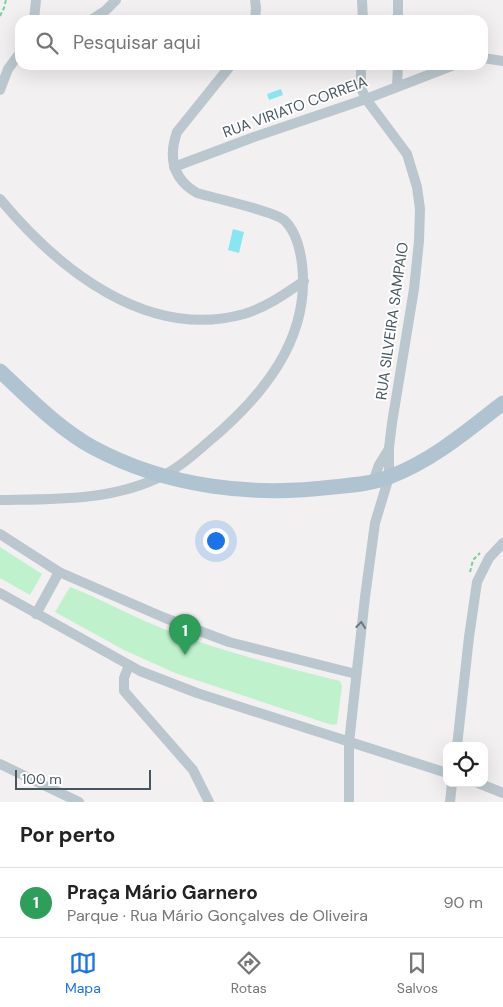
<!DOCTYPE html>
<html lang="pt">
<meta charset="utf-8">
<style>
:root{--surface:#fff;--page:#f2f2f2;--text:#222;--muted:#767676;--line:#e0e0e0;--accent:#1a73e8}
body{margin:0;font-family:"DM Sans",sans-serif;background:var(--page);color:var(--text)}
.controls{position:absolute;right:15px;bottom:15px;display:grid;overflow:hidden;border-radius:10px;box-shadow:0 5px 20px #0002}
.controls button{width:45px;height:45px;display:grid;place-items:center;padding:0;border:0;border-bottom:1px solid var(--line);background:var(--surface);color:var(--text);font:25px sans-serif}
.scale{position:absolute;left:15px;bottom:12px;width:136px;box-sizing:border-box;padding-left:5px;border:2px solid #47565f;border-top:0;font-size:14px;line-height:18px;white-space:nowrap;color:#47565f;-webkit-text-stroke:4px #fff;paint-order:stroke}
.you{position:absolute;left:215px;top:540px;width:18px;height:18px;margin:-12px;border:4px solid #fff;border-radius:50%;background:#1a73e8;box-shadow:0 0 0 8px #1a73e833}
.badge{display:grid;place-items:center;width:32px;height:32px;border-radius:50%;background:var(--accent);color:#fff;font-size:16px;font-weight:700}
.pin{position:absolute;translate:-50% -41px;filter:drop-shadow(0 1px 2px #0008)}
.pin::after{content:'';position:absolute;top:26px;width:18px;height:15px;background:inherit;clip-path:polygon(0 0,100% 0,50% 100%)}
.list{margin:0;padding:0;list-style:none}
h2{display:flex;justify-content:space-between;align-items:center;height:65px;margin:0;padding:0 20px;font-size:21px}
h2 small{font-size:16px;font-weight:400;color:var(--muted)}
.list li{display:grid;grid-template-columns:32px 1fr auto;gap:15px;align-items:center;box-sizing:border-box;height:70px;padding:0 20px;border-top:1px solid var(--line)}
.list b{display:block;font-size:19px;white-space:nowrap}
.list p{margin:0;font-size:16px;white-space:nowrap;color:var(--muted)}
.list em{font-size:16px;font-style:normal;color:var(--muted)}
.icon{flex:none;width:28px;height:28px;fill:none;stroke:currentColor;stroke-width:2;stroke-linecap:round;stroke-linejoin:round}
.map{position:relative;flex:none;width:503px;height:802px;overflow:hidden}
.search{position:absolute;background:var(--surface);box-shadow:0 5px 20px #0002;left:15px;right:15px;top:15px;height:55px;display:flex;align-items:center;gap:12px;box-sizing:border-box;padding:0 18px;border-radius:15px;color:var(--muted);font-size:19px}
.sheet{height:135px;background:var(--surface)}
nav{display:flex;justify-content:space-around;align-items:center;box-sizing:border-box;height:70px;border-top:1px solid var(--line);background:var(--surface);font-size:14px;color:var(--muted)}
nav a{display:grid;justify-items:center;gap:2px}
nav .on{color:var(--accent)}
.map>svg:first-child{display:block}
.green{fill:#bef1cc}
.water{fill:#89e6f0}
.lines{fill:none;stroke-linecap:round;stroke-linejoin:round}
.path{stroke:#74d199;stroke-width:2;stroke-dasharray:4 2.5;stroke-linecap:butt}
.street{stroke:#bbc7ce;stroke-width:10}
.primary{stroke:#afc3d0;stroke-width:15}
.oneway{stroke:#6a7880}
.labels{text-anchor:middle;stroke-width:4;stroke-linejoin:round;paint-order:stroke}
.street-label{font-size:15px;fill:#47565f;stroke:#fff}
</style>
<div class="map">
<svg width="503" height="802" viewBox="0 0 503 802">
<rect width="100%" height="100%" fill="#f3f0f1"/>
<g class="green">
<polygon points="0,547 42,574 30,595 0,578"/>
<path d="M70,587C102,599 132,617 164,629C222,652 281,666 340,681L342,686L337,724L332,725L175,673L124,650L55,612Z"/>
</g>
<g class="water">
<polygon points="281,89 283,95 269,100 267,94"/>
<polygon points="233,229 244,232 239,253 228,250"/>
</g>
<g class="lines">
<g class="path">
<polyline points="0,16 4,8 6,0"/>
<polyline points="470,572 473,560 480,553"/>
</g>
<g class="street">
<polyline points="362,0 363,20"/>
<polyline points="34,20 36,0"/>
<polyline points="91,20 105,11 116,0"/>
<polyline points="255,20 256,8 255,0"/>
<polyline points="398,20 398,0"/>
<polyline points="483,58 503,61"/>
<polyline points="397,86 398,65"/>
<polyline points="0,90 8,69 20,53"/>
<polyline points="174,167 254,137 366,99 454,65"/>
<path d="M0,199C58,269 147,341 244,314C267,307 285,294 304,281"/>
<polyline points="373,482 379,465 389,449"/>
<path d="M0,500C55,499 114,501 164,475C180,467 193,455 207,443C261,398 311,340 302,264C300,248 296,231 284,220C273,211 214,198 197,193C173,179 168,158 177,132L231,65"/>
<polyline points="0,534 59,572 165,618 229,642 356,674"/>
<polyline points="0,593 140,671 197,693 447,773"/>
<polyline points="36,614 59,572"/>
<polyline points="129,665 124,678 124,691 193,770 209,802"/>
<polyline points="457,746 469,637 477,582 489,558 503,543"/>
<polyline points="0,764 79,802"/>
<polyline points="478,783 503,793"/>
<polyline points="349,802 349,743 365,597 375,523 389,477 389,448 392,423 414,289 419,241 420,209 417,187 407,154 366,99 361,88 361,65"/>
<polyline points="450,802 452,783"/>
</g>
<path class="primary" d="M0,371C29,398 59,429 94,448C167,487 252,497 333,487C352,485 371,484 389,477C432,461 467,431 503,403"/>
</g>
<defs><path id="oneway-chevron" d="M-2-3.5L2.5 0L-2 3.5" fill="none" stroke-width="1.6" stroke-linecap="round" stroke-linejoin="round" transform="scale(1.25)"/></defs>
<use class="oneway" href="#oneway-chevron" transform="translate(361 625) rotate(-83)"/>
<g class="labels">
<g class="street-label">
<text transform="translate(295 107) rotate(-20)" y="5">RUA VIRIATO CORREIA</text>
<text transform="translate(392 321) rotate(-82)" y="5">RUA SILVEIRA SAMPAIO</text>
</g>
</g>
</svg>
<div class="controls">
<button><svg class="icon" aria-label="locate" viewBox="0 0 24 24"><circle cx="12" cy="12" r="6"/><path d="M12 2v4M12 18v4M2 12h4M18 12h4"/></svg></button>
</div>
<div class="scale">100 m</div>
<div class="you"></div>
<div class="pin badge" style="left:185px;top:655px;background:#2e9e5b">1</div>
<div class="search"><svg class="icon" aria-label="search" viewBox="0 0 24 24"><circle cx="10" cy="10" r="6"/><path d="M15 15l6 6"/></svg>Pesquisar aqui</div>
</div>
<section class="sheet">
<h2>Por perto<small></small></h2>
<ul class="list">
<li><span class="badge" style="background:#2e9e5b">1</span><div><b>Praça Mário Garnero</b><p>Parque · Rua Mário Gonçalves de Oliveira</p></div><em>90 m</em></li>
</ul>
</section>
<nav>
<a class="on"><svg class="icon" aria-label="map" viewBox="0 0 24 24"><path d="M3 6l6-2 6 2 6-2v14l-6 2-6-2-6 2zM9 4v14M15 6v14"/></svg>Mapa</a>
<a><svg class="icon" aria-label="directions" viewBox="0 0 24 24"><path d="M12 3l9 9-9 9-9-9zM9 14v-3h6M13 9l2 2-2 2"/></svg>Rotas</a>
<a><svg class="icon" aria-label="saved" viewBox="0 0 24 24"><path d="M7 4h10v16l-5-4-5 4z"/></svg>Salvos</a>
</nav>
